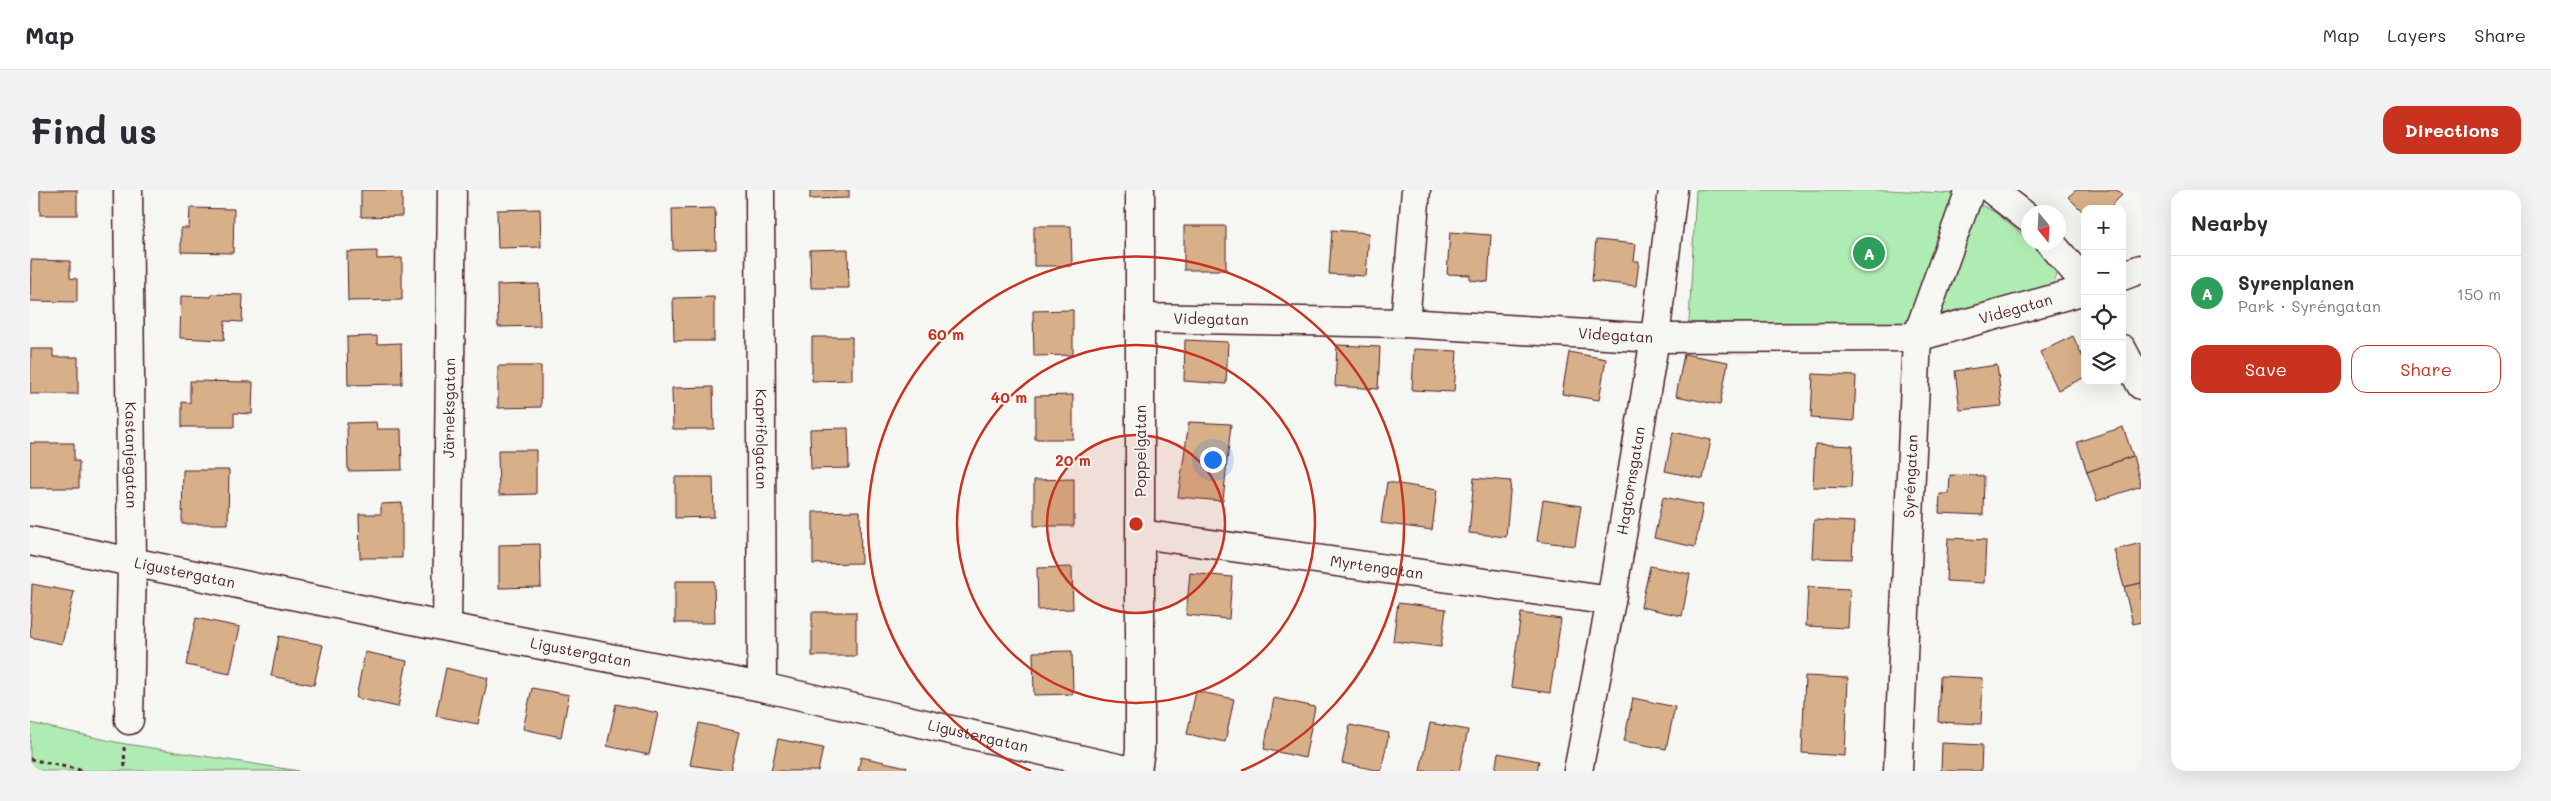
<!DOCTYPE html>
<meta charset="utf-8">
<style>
:root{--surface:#fff;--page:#f2f2f3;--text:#2b2b33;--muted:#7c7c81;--line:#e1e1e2;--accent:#c8321e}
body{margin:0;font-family:Mali,sans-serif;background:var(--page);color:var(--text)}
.controls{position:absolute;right:15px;top:15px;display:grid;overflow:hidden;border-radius:10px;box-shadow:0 5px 20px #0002}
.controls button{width:45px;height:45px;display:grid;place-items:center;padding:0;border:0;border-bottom:1px solid var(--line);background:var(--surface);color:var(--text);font:25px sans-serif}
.compass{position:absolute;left:1991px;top:15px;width:45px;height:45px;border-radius:50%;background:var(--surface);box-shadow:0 5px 20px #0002;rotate:162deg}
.you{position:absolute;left:1182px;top:269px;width:18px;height:18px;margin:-12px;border:4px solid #fff;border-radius:50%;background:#1a73e8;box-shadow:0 0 0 8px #1a73e833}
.badge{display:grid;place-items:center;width:32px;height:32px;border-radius:50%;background:var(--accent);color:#fff;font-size:16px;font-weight:700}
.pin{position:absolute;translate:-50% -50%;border:2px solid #fff;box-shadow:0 1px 5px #0006}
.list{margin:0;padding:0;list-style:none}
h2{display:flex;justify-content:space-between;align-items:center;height:65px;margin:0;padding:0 20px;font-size:21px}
h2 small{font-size:16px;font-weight:400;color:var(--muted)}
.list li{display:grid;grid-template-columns:32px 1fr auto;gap:15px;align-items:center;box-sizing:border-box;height:75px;padding:0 20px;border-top:1px solid var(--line)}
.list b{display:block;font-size:19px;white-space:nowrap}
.list p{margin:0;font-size:16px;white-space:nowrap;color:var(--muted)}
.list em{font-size:16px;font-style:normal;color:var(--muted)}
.actions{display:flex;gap:10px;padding:15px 20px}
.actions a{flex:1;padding:11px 0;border:1px solid var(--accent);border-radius:15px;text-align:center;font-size:18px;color:var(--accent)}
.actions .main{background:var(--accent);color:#fff}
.icon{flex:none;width:28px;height:28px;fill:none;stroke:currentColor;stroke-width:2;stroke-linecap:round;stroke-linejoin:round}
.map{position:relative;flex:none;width:2111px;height:581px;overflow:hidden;border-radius:15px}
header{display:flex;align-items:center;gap:30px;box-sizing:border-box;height:70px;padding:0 25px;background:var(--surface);border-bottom:1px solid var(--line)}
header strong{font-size:24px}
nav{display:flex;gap:28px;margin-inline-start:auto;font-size:18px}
.intro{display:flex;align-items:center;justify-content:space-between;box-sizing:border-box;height:120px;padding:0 30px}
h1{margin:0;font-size:35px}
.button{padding:12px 22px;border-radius:15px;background:var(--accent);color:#fff;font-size:18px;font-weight:700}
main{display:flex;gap:30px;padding:0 30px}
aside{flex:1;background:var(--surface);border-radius:15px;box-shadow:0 5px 20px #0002}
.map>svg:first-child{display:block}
.green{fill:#afecb3;stroke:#7c866f}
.building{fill:#d7af88;stroke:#4a1f2b}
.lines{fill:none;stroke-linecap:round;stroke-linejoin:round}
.minor-casing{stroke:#4a1f2b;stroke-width:31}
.path{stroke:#4a1f2b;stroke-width:3;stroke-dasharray:4 4;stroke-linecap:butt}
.minor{stroke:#f6f6f2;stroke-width:28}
.ring{fill:none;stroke:#c8321e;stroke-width:2.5}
.labels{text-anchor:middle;stroke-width:4;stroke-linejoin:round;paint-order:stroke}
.street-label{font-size:15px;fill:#4a1f2b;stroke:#f6f6f2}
.centre{fill:#c8321e;stroke:#f6f6f2;stroke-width:2.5}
.ring-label{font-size:15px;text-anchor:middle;font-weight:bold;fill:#c8321e;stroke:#f6f6f2;stroke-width:4;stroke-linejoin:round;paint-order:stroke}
</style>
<header>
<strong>Map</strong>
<nav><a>Map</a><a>Layers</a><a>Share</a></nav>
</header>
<div class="intro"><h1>Find us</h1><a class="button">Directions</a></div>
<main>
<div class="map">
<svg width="2111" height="581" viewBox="0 0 2111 581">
<rect width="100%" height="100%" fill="#f6f6f2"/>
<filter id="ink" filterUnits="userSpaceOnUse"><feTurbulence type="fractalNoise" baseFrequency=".02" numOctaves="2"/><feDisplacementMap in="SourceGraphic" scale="10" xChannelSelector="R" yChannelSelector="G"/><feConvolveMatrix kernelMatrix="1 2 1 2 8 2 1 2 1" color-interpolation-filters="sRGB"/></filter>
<g filter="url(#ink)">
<g class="green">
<polygon points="1666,0 1859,0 1931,4 1966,23 2028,74 2023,97 1873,133 1659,133"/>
<polygon points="0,533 90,553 269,581 0,581"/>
</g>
<g class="building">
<rect x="10" y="0" width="37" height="25"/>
<polygon points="331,0 372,0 372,26 331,27"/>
<polygon points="780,0 819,0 819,8 780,9"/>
<polygon points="2046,0 2087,0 2092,5 2078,19 2055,19 2055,24 2038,7"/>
<polygon points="160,18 204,19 203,63 151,62 151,38 159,38"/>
<polygon points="685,18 686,59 643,60 642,19"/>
<polygon points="510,19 511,57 468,58 467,20"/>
<polygon points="1004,36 1041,36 1042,76 1004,76"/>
<rect x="1154" y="36" width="42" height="44"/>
<polygon points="1302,40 1339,43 1336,86 1299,84"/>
<polygon points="1420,42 1461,45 1458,92 1440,90 1440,85 1417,84"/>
<polygon points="1566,50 1606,54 1604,71 1609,71 1606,96 1562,91"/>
<polygon points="818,59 819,98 781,98 780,60"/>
<polygon points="347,61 347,69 372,68 372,110 318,111 317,62"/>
<polygon points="1,70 40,71 40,88 47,89 47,112 0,111"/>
<polygon points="509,94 510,136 468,137 467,95"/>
<polygon points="182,104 213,105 212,132 195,131 194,150 150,148 151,106 181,107"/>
<polygon points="684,107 684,151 644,151 643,108"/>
<polygon points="1043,120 1043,165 1004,166 1003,121"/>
<polygon points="347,146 347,154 371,153 372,194 318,195 317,147"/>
<polygon points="2043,146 2055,172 2055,187 2028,200 2010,162"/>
<polygon points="782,147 822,147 822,190 782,191"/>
<polygon points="1155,150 1198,152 1196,194 1154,191"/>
<polygon points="1307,155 1350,157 1348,199 1305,196"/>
<polygon points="1,159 23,159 23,167 48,167 48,204 0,204"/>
<polygon points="1384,159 1427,161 1424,202 1382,200"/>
<polygon points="1539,162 1576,169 1569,210 1532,204"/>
<polygon points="1654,164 1698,172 1690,215 1646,206"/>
<polygon points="1967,175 1972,216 1930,220 1925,181"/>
<polygon points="468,176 511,176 511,217 468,218"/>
<polygon points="1783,184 1826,186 1824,231 1781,228"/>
<polygon points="160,191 223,192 222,224 204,223 204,237 152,237 152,212 160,213"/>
<polygon points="683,197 684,239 643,239 642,198"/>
<polygon points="1043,205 1043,249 1005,249 1005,206"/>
<polygon points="346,232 347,239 371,239 372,280 318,281 317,233"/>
<polygon points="1159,232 1201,234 1193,311 1148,307"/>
<polygon points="2093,237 2103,266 2057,282 2047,252"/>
<polygon points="818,238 819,278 781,279 780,239"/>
<polygon points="1643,242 1681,250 1673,289 1635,281"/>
<polygon points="0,253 44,253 44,271 49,271 49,298 0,298"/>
<polygon points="1785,254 1823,256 1821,298 1783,297"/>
<polygon points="468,260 506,260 506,304 469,305"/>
<polygon points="2103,266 2111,296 2067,311 2057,282"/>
<polygon points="153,280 199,280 198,334 152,334"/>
<polygon points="1920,285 1954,286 1953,325 1909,323 1910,304 1919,304"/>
<polygon points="645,287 683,287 684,327 645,328"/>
<polygon points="1444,288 1481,291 1476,347 1439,343"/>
<polygon points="1044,289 1044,336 1004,336 1004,290"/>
<polygon points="1357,292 1407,300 1402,340 1351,333"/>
<polygon points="1633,307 1673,315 1665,357 1624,348"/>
<polygon points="1513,310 1551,316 1545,356 1507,351"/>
<polygon points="372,313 372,368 330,368 329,324 351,324 351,314"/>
<polygon points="830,321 831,373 783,374 783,322"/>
<polygon points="1784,330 1824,332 1822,369 1782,368"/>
<polygon points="1918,348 1956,350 1954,393 1916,391"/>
<polygon points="2111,353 2111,393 2094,397 2084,360"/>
<polygon points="510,354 511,397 469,398 469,355"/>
<polygon points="1620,376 1660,384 1652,426 1611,417"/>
<polygon points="1042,377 1043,419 1008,420 1007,378"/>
<polygon points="1160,383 1202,387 1199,429 1156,425"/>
<polygon points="645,391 684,391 685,433 645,433"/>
<polygon points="2111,393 2111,432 2103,434 2094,397"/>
<polygon points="2,394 44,402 32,454 0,447"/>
<polygon points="1778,397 1820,399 1818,438 1776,436"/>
<polygon points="1368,413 1416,419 1411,457 1363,451"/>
<rect x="782" y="422" width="44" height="44"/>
<polygon points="1491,423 1531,429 1520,503 1481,497"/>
<polygon points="166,428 210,437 200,484 156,475"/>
<polygon points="249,446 293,455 284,495 241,486"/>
<polygon points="1042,461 1043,504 1004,505 1003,462"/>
<polygon points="335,462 377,471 368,517 326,508"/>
<polygon points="416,478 458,488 448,534 406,526"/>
<polygon points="1775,486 1818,488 1815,566 1772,563"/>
<polygon points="1910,486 1953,488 1951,534 1908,532"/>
<polygon points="502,498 539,505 531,547 493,539"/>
<polygon points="1166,501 1204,509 1195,552 1157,544"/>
<polygon points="1244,508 1285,517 1275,568 1234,559"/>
<polygon points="1603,508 1645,517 1636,559 1594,551"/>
<polygon points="586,514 628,523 619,565 577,556"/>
<polygon points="669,533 709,542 700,581 660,575"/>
<polygon points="1400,533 1438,540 1429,581 1390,581"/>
<polygon points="1320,535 1359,543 1351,581 1312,573"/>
<polygon points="748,549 793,558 788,581 741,581"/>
<polygon points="1912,553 1952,555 1951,581 1911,581"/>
<polygon points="1468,563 1509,571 1507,581 1465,581"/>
<polygon points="831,567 877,577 876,581 828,581"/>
</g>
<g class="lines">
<defs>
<g id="minor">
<path id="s1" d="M98,0L102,372L99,530"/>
<path id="s2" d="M730,0L732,497"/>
<polyline points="1962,0 1998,28"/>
<polyline points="2020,52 2055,93"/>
<polyline points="2092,86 2111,79"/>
<path id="s3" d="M1110,128L1375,133L1625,148L1887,147L2055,100"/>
<polyline points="1375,133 1386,0"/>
<polyline points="2092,159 2111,195"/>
<path id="s4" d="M1111,344L1581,411"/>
<path id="s5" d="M0,351L417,437L732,497L1101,581"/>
<path id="s6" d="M417,437L422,0"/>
<polyline points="1107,581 1110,560 1110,0"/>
<path id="s7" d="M1548,581L1581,411L1625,148L1643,0"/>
<path id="s8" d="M1868,581L1887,147L1940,0"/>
</g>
</defs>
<use href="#minor" class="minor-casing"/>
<g class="path">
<polyline points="94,557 95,581"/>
<polyline points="0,569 55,581"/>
</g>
<use href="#minor" class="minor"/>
</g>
</g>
<circle cx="1106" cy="334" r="89" fill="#c8321e" fill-opacity=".12"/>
<g class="ring">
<circle cx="1106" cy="334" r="89"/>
<circle cx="1106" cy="334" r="179"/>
<path d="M1001 581A268 268 0 1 1 1211 581"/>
</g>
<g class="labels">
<g class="street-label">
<text dy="5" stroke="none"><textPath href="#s3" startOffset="880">Videgatan</textPath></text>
<text dy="5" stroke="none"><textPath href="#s3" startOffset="71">Videgatan</textPath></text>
<text dy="5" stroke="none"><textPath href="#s3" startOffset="476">Videgatan</textPath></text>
<text dy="5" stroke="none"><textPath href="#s6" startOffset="219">Järneksgatan</textPath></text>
<text dy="5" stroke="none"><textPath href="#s2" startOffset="249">Kaprifolgatan</textPath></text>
<text transform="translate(1111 261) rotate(-90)" y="5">Poppelgatan</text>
<text dy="5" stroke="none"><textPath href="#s1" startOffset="265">Kastanjegatan</textPath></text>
<text dy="5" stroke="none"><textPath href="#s8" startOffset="295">Syréngatan</textPath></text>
<text dy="5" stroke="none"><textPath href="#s7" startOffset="295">Hagtornsgatan</textPath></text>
<text dy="5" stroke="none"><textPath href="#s4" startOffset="238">Myrtengatan</textPath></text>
<text dy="5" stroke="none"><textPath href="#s5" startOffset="158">Ligustergatan</textPath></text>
<text dy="5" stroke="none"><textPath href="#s5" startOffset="562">Ligustergatan</textPath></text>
<text dy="5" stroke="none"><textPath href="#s5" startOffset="968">Ligustergatan</textPath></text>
</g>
</g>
<circle cx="1106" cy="334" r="8" class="centre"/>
<g class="ring-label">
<text x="916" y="150">60 m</text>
<text x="979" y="213">40 m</text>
<text x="1043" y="276">20 m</text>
</g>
</svg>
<div class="controls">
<button>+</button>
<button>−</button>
<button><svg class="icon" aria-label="locate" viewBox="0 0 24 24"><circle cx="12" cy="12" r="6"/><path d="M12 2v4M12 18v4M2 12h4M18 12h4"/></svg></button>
<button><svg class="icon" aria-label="layers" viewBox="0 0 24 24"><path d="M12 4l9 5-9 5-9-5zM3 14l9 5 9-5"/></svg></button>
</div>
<svg class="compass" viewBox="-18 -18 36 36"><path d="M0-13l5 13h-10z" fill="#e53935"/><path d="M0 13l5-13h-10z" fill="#7c7c81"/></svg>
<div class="you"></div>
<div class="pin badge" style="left:1839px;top:63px;background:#2e9e5b">A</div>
</div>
<aside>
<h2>Nearby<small></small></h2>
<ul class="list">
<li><span class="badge" style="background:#2e9e5b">A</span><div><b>Syrenplanen</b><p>Park · Syréngatan</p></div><em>150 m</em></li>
</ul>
<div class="actions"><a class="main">Save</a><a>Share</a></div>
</aside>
</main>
